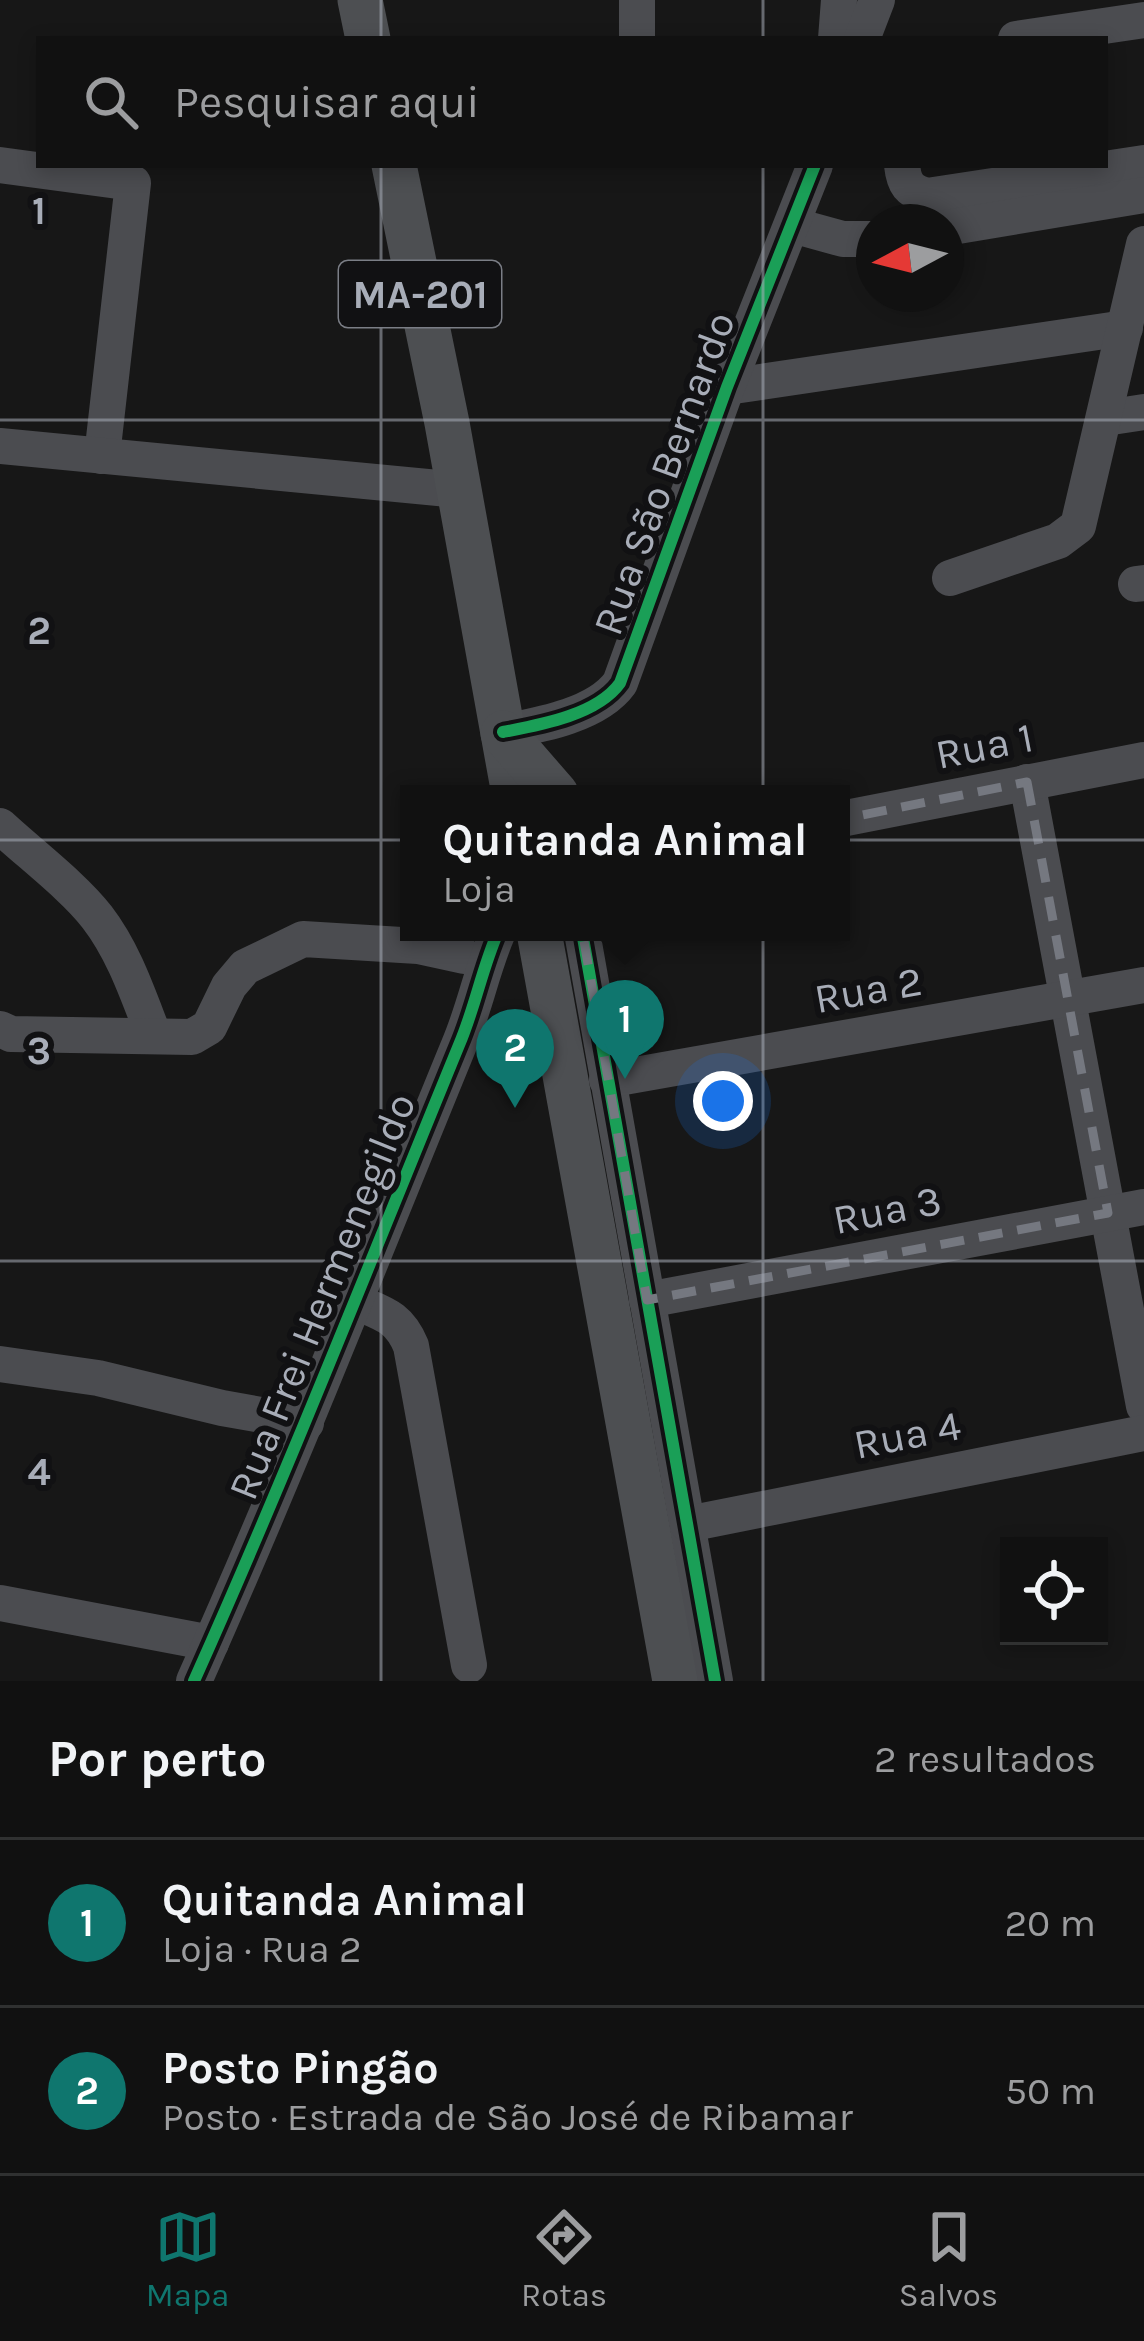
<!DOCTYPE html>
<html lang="pt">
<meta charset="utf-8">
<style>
:root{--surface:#111;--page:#1a1a1a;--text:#f1f3f6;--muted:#9c9d9f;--line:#303131;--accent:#0f766e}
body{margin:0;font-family:Karla,sans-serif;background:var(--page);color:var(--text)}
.controls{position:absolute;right:36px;bottom:36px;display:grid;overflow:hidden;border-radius:0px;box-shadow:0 6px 18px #0003}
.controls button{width:108px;height:108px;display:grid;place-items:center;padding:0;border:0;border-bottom:3px solid var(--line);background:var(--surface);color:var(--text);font:60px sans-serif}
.compass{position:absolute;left:856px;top:204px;width:108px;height:108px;border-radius:50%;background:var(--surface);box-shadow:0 6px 18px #0003;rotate:263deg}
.you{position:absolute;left:723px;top:1101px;width:42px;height:42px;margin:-30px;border:9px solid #fff;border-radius:50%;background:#1a73e8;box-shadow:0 0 0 18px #1a73e833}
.badge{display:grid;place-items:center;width:78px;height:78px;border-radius:50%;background:var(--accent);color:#fff;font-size:39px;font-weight:700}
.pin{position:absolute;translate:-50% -99px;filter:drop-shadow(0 3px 6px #0008)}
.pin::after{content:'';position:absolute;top:63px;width:42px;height:36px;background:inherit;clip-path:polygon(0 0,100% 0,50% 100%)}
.popup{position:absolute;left:400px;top:785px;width:450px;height:156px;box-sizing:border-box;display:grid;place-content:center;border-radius:0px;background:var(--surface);filter:drop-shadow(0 3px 9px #0005);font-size:39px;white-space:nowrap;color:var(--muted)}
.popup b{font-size:45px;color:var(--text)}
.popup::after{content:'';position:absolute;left:50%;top:100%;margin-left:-24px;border:24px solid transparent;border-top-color:var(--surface)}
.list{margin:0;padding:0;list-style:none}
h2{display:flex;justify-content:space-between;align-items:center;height:156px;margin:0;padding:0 48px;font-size:51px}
h2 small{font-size:39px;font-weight:400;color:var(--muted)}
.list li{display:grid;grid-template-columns:78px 1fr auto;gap:36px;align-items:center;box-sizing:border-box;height:168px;padding:0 48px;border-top:3px solid var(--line)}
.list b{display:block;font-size:45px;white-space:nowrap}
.list p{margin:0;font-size:39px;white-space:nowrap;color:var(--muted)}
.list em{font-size:39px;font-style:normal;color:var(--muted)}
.icon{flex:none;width:66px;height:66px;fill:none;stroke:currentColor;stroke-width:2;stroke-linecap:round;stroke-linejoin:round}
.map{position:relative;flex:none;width:1144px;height:1681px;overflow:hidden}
.search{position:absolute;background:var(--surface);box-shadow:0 6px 18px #0003;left:36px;right:36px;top:36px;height:132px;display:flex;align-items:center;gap:30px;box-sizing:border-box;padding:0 42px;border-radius:0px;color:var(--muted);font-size:45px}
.sheet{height:492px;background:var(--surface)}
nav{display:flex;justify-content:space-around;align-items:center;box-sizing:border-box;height:168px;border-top:3px solid var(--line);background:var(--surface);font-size:33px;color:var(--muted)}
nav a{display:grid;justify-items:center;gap:6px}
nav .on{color:var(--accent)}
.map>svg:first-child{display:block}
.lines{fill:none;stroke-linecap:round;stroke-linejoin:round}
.minor{stroke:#4b4c50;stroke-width:36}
.major{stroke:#4d4f52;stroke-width:45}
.cycleway-casing{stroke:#111113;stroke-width:20}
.cycleway{stroke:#1a9f57;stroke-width:12}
.marked{fill:none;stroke:#757880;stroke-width:9;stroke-dasharray:24 15;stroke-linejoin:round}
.grid{fill:none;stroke:#a8adb8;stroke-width:3;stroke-opacity:0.55}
.labels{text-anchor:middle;stroke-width:12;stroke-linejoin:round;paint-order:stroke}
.shield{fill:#111113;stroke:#7b7e86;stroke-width:3}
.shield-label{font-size:39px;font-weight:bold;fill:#a8adb8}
.street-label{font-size:42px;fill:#a8adb8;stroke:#111113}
.grid-label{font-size:39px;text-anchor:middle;font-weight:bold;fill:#a8adb8;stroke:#111113;stroke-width:12;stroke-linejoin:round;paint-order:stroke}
</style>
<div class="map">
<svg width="1144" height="1681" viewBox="0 0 1144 1681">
<rect width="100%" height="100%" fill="#171717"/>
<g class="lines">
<g class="minor">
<polyline points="637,39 637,0"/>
<polyline points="836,39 839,0"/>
<polyline points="862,39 877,0"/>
<polyline points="1016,39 1144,20"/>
<polyline points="0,165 133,183 102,456"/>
<path d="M902,165C904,184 909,191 927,196L1144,163"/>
<polyline points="792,225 843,239 874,239"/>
<polyline points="946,228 1144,195"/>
<polyline points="727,387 1125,328"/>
<polyline points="1105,418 1144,412"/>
<polyline points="0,446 459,490"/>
<polyline points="950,578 1058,541 1078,526 1144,244"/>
<polyline points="1136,584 1144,583"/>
<path d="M503,732C540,725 597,715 620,683L727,387L815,165"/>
<polyline points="1027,782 1144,1406"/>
<polyline points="841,819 1144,760"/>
<path d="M0,826C29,853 74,887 97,917C124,952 138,995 154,1036"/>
<polyline points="582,932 715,1681"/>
<polyline points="0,1029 11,1034 192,1037 209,1027 229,986 245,967 303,939 418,946 464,956"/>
<polyline points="607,1080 1144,985"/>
<polyline points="647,1300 1144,1207"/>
<path d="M356,1302C384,1314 399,1317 411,1346L469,1665"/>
<polyline points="0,1364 98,1378 222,1408 306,1423"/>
<polyline points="688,1524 1144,1433"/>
<polyline points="0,1603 211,1643"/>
<path d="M194,1681C288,1471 372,1257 459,1045C475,1008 482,968 498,932"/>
</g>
<g class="major">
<polyline points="360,0 368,39"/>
<polyline points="394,165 447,423 514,794"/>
<polyline points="503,733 556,794"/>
<polyline points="539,932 675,1681"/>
</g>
<defs>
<g id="cycleway">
<path d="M503,732C540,725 597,715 620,683L727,387L815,165"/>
<polyline points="582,932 715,1681"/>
<path d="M194,1681C288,1471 372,1257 459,1045C475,1008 482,968 498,932"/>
</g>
</defs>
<use href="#cycleway" class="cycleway-casing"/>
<use href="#cycleway" class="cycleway"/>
</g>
<path class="marked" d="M1027,782L1108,1213L647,1300L572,873Z"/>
<path class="grid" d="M381,0V39M763,0V39M381,165V1681M763,165V1681M0,420H1144M0,840H1144M0,1261H1144"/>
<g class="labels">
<rect class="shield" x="339" y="261" width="162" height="66" rx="9"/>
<g class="shield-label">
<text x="420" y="308">MA-201</text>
</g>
<g class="street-label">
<text transform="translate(663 473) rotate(-70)" y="15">Rua São Bernardo</text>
<text transform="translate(984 745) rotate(-11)" y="15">Rua 1</text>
<text transform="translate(868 989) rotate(-10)" y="15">Rua 2</text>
<text transform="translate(887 1209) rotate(-11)" y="15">Rua 3</text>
<text transform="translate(321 1296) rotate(-68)" y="15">Rua Frei Hermenegildo</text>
<text transform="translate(907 1434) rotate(-11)" y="15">Rua 4</text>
</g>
</g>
<g class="grid-label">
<text x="39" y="224">1</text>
<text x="39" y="644">2</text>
<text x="39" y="1064">3</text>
<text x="39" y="1485">4</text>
</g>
</svg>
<div class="controls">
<button><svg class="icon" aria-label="locate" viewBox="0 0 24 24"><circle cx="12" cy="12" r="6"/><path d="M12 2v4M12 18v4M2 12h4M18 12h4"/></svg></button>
</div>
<svg class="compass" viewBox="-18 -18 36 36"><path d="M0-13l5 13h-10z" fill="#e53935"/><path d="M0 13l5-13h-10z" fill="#9c9d9f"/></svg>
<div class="you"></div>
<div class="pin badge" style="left:625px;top:1079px">1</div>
<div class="popup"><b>Quitanda Animal</b>Loja</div>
<div class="pin badge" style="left:515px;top:1108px">2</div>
<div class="search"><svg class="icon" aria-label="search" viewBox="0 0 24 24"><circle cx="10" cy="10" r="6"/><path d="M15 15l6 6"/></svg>Pesquisar aqui</div>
</div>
<section class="sheet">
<h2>Por perto<small>2 resultados</small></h2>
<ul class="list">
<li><span class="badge">1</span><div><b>Quitanda Animal</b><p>Loja · Rua 2</p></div><em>20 m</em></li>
<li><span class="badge">2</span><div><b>Posto Pingão</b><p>Posto · Estrada de São José de Ribamar</p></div><em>50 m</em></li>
</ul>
</section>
<nav>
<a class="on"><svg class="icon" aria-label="map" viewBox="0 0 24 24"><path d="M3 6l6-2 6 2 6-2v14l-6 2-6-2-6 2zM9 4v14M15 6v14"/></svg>Mapa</a>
<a><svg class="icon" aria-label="directions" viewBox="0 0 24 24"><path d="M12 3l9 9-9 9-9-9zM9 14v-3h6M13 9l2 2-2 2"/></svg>Rotas</a>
<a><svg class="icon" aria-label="saved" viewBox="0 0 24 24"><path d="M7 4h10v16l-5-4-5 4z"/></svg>Salvos</a>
</nav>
